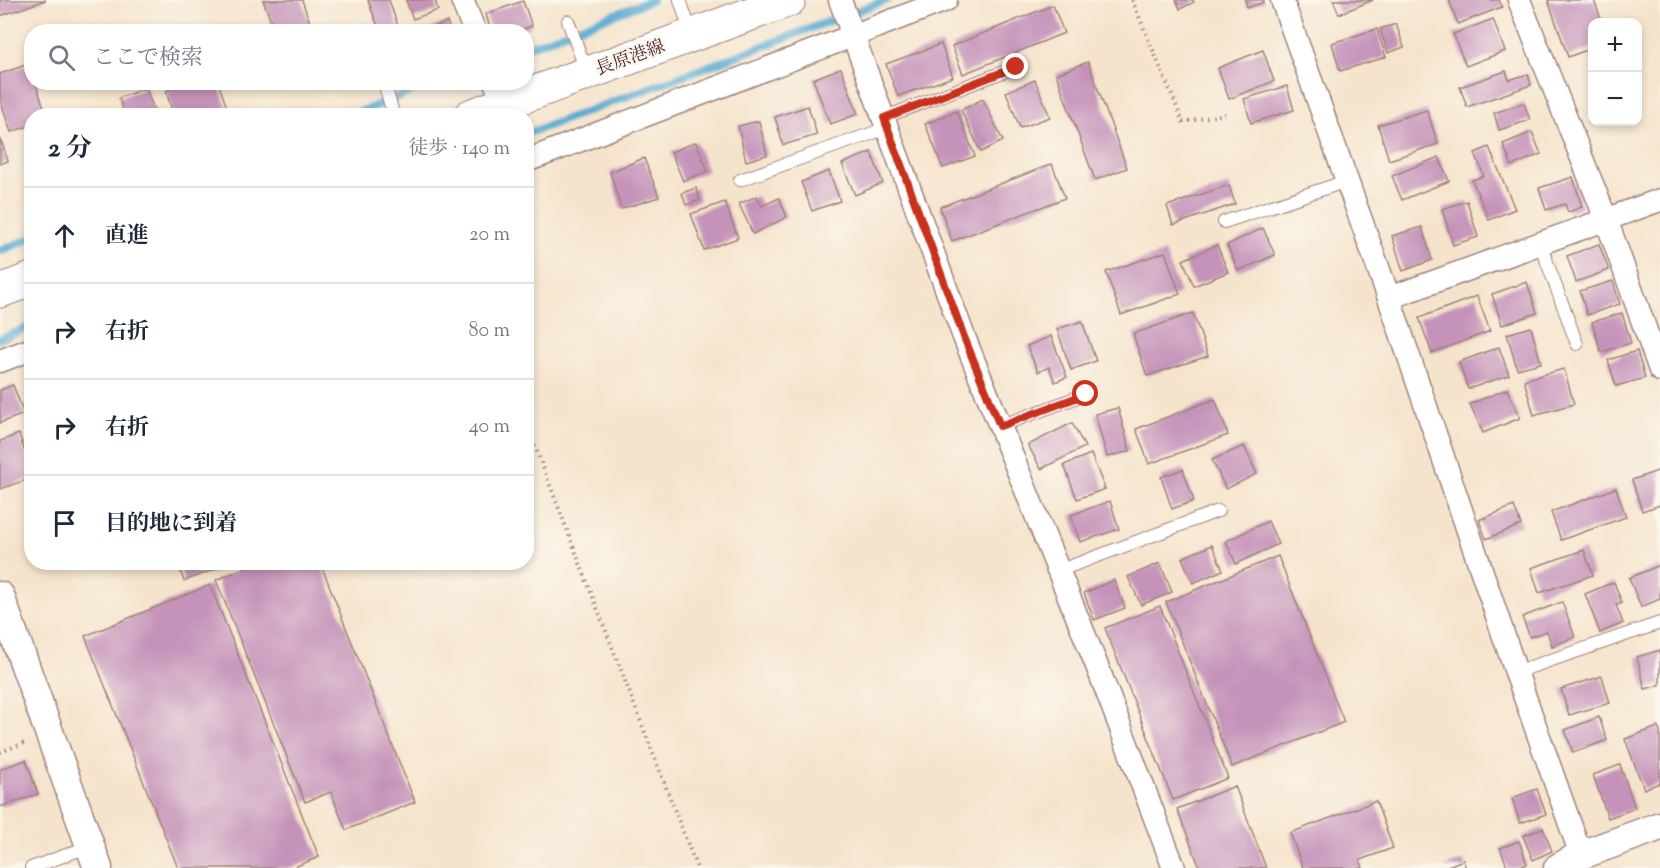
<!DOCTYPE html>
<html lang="ja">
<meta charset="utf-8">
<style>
:root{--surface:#fff;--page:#f6f6f7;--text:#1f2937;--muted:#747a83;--line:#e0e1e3}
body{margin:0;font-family:"Sorts Mill Goudy","Noto Serif JP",serif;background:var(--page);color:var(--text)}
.controls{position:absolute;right:18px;top:18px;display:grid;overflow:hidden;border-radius:12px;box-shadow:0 3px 9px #0003}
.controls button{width:54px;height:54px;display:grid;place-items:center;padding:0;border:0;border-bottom:2px solid var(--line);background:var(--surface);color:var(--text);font:30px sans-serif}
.stop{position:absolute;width:18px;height:18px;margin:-14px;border:4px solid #c8321e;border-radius:50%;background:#fff}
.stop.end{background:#c8321e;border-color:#fff;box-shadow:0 2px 6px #0008}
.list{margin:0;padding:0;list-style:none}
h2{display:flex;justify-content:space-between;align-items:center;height:78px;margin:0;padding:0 24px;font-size:26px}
h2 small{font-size:20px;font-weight:400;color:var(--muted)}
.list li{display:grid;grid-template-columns:39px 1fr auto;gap:18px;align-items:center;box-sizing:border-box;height:96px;padding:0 24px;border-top:2px solid var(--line)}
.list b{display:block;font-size:22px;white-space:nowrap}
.list em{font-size:20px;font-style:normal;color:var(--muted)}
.icon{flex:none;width:33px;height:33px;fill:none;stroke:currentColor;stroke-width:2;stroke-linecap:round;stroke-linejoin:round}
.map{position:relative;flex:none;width:1660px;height:868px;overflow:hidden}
.search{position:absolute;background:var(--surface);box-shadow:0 3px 9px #0003;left:24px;top:24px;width:510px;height:66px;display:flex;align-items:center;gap:15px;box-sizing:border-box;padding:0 21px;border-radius:24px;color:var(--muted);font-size:22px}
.panel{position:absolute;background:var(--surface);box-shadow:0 3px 9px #0003;left:24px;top:108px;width:510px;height:462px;border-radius:24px}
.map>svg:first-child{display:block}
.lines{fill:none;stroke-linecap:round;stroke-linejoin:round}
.stream{stroke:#55a9d1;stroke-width:8}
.building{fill:#c593b9}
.service-casing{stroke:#a0827c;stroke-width:14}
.minor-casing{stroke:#a0827c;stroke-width:25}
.tertiary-casing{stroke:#a0827c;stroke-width:31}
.secondary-casing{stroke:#a0827c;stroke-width:35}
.path{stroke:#a0827c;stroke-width:4;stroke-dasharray:1.5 4.5;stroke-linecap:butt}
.service{stroke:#fff;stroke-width:12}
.minor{stroke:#fff;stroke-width:22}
.tertiary{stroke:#fff;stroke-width:28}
.secondary{stroke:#fff;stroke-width:33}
.route{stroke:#c8321e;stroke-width:8}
.labels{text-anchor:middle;stroke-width:4.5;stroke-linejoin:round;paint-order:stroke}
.street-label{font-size:18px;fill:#4a1f2b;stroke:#fbf7ec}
</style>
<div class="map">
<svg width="1660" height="868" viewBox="0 0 1660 868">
<rect width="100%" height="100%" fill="#fbf7ec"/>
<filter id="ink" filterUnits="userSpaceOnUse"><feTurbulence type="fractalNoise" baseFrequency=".0167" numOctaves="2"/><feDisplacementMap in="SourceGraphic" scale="12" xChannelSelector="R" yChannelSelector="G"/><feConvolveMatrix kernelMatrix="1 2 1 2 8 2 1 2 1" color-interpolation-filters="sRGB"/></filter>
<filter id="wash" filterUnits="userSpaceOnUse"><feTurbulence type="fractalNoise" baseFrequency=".008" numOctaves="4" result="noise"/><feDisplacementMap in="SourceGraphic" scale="24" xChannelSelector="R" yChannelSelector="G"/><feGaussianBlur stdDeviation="1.35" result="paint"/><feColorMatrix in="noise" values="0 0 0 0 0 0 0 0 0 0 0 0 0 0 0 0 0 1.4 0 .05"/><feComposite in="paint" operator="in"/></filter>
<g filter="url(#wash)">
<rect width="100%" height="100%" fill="#f5e4cc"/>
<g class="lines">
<g class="stream">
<polyline points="526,48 652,0"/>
<polyline points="350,116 436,82"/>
<polyline points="526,134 887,0"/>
<polyline points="0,251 32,238"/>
<polyline points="0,339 32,326"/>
</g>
</g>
<g id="blocks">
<g class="building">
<polygon points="0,0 46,0 0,16"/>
<polygon points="263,0 302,0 313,32 275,32"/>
<polygon points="368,0 389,0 400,32 380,32"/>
<polygon points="406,0 435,0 438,10 413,19"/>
<polygon points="1176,0 1193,0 1194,2 1180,9"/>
<polygon points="1245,0 1264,0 1264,2 1247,8"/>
<polygon points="1333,0 1373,0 1339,14"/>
<polygon points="1449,0 1499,0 1502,7 1458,24"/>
<polygon points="1548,0 1594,0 1602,22 1592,22 1592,48 1568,57"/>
<polygon points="523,1 532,26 516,32 491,32 486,14"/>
<polygon points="1053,5 1064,33 963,74 952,46"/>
<polygon points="1493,19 1505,51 1466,66 1453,34"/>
<polygon points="447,22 451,32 424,32 424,31"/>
<polygon points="1396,24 1404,47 1388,53 1380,29"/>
<polygon points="1377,29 1386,57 1340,71 1332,43"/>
<polygon points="941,44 953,77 898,96 886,64"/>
<polygon points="1263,50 1274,81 1229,99 1218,68"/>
<polygon points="1088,62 1127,168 1095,180 1056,74"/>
<polygon points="28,64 32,73 32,82 35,82 47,116 32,116 32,125 11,132 0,100 0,74"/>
<polygon points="841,68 858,114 830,124 813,79"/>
<polygon points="1506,71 1509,80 1528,74 1531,85 1467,107 1460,87"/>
<polygon points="1035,80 1050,117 1020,128 1006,92"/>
<polygon points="192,82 218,82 227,108 205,116 174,116 166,91"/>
<polygon points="1287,86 1294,110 1251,123 1244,99"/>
<polygon points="146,88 156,116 125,116 119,98"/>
<polygon points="983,99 1003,141 981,152 961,110"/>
<polygon points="1524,103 1530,120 1499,130 1494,113"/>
<polygon points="808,106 817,135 783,145 775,117"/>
<polygon points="1427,110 1438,144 1389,160 1378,125"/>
<polygon points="957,111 975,156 943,168 925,124"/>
<polygon points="759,121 767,155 746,161 738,126"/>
<polygon points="1532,132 1541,154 1512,166 1503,144"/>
<polygon points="0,138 8,161 0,164"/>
<polygon points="696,142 708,171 683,181 671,152"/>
<polygon points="1489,147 1515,209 1489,220 1472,180 1484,176 1475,153"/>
<polygon points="871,152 883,183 855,195 842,164"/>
<polygon points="1439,157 1449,181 1402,200 1392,176"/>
<polygon points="644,158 659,197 621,209 610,172"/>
<polygon points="1052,164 1065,198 952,241 940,207"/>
<polygon points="829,171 840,201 812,211 801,182"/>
<polygon points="1573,177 1582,207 1568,212 1565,204 1546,210 1539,188"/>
<polygon points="1229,185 1235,204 1173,225 1167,206"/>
<polygon points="696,188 700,200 686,205 682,193"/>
<polygon points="757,196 762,206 779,198 787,217 753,234 739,204"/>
<polygon points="1467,201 1478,237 1453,245 1442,209"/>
<polygon points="725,202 738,238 704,250 691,214"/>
<polygon points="1422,227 1432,260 1403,271 1392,236"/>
<polygon points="1263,228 1275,255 1238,271 1227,245"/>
<polygon points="1599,244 1609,270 1576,282 1567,256"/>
<polygon points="1217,245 1228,272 1194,286 1183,260"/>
<polygon points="1165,252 1180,294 1121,315 1106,272"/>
<polygon points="1613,281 1620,304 1587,315 1580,291"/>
<polygon points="1527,282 1537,313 1502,325 1492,294"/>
<polygon points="1477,296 1490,331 1432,353 1419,318"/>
<polygon points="1193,313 1208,356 1147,376 1133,334"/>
<polygon points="1622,313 1631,343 1601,352 1592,322"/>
<polygon points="1082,321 1096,361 1071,370 1057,329"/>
<polygon points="1531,327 1541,363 1517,369 1507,334"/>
<polygon points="1051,336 1067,377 1055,382 1049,367 1038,372 1027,346"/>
<polygon points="1499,347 1509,375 1468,389 1459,362"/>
<polygon points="1637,351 1645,378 1616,386 1608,360"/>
<polygon points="1564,369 1574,404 1534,415 1524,380"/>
<polygon points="13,385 24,414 0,423 0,390"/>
<polygon points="1507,389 1520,418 1483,433 1470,404"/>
<polygon points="1215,399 1228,435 1149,464 1136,429"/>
<polygon points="1118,408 1130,451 1107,457 1095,414"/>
<polygon points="1072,423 1085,447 1041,469 1028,445"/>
<polygon points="19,434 32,473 32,478 0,489 0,441"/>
<polygon points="1244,446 1257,474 1226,489 1212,460"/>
<polygon points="1091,454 1105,489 1077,499 1064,465"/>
<polygon points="1183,469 1194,501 1172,509 1161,477"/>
<polygon points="1660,470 1660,505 1642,511 1632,480"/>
<polygon points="1616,488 1626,517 1561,540 1551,512"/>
<polygon points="1110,501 1119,529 1080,542 1071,515"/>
<polygon points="1514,506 1521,525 1486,539 1479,520"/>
<polygon points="1268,521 1278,544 1236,564 1226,541"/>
<polygon points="1212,545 1223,570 1193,583 1182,558"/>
<polygon points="1584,550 1593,575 1539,593 1531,568"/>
<polygon points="1278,556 1344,722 1232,767 1166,602"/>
<polygon points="177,562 232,562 232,563 184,581"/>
<polygon points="259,562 320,562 415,802 346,830 331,792 305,802 216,580"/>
<polygon points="1160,563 1172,592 1141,605 1128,577"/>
<polygon points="1660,565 1660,599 1641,607 1629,578"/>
<polygon points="1114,580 1125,608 1094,620 1084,593"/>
<polygon points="1614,582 1622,603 1616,605 1623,623 1600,633 1585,594"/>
<polygon points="210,585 319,857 292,868 178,868 85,636"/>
<polygon points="1562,602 1575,637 1552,646 1547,631 1530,637 1522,617"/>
<polygon points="1160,606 1228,778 1173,800 1105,628"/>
<polygon points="1660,650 1660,685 1645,689 1637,657"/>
<polygon points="1602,676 1610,703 1569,715 1561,689"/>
<polygon points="1599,717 1607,740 1573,753 1565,730"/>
<polygon points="1658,727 1660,732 1660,783 1644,789 1625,739"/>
<polygon points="26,760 38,794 0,807 0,769"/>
<polygon points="1620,765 1635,808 1608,818 1593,775"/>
<polygon points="1235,786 1266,868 1200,868 1177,809"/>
<polygon points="1537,789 1546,814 1520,823 1512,798"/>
<polygon points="1376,801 1393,848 1360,860 1363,868 1303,868 1290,833"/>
<polygon points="1543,828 1552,851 1533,860 1523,836"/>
<polygon points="1519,841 1527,864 1516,868 1508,868 1500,848"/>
<polygon points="1463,860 1466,868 1443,868"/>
</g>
</g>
</g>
<g filter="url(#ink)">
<use href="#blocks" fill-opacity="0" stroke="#a0827c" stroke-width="1.5"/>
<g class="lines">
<defs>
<g id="service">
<polyline points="680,0 691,33"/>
<polyline points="568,21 587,73"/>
<polyline points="385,86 394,116"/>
<polyline points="883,118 1016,67"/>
<polyline points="740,180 887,128"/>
<polyline points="1224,222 1347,181"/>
<polyline points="1540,243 1577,344"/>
<polyline points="1000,426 1086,394"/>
<polyline points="1058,571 1218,511"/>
<polyline points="1516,672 1660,623"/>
<polyline points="31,868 90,846"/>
</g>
<g id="minor">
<polyline points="462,0 475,32"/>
<polyline points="840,0 964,337 1099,671 1174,868"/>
<polyline points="1282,0 1389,298 1516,672 1581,855"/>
<polyline points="1519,0 1606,219 1660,370"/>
<polyline points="495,82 503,103"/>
<polyline points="526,161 946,0"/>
<polyline points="1389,298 1660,200"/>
<polyline points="0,361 32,349"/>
</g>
<g id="tertiary">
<polyline points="0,596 98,868"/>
<polyline points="1558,868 1581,855 1660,826"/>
</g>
<g id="secondary">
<polyline points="470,116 789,0"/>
<polyline points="0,291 32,279"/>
</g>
</defs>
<use href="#service" class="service-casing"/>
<use href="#minor" class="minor-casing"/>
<use href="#tertiary" class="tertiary-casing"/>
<use href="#secondary" class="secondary-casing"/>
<g class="path">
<polyline points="1132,0 1183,122 1225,114"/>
<polyline points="526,423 697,868"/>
<polyline points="0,752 25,743"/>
</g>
<use href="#service" class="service"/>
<use href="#minor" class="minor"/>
<use href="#tertiary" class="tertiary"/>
<use href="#secondary" class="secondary"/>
</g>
</g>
<g class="lines" filter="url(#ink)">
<polyline class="route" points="1016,67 884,118 964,337 1000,426 1086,394"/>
</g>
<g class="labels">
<g class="street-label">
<text transform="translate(630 57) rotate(-20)" y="6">長原港線</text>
</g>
</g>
</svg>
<div class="controls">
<button>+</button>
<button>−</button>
</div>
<div class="stop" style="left:1086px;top:394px"></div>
<div class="stop end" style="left:1016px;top:67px"></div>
<div class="search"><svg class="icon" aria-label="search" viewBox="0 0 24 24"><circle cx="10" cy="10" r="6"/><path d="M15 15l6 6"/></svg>ここで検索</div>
<section class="panel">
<h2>2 分<small>徒歩 · 140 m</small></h2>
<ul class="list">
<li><svg class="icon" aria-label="ahead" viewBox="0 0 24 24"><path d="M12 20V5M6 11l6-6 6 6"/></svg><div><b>直進</b></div><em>20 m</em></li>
<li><svg class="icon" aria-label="right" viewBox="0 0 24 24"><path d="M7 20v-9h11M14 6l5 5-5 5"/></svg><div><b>右折</b></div><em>80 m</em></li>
<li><svg class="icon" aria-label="right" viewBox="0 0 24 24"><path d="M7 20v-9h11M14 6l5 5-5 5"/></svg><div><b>右折</b></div><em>40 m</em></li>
<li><svg class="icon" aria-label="arrive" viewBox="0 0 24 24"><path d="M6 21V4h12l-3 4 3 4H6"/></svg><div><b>目的地に到着</b></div></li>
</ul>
</section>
</div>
